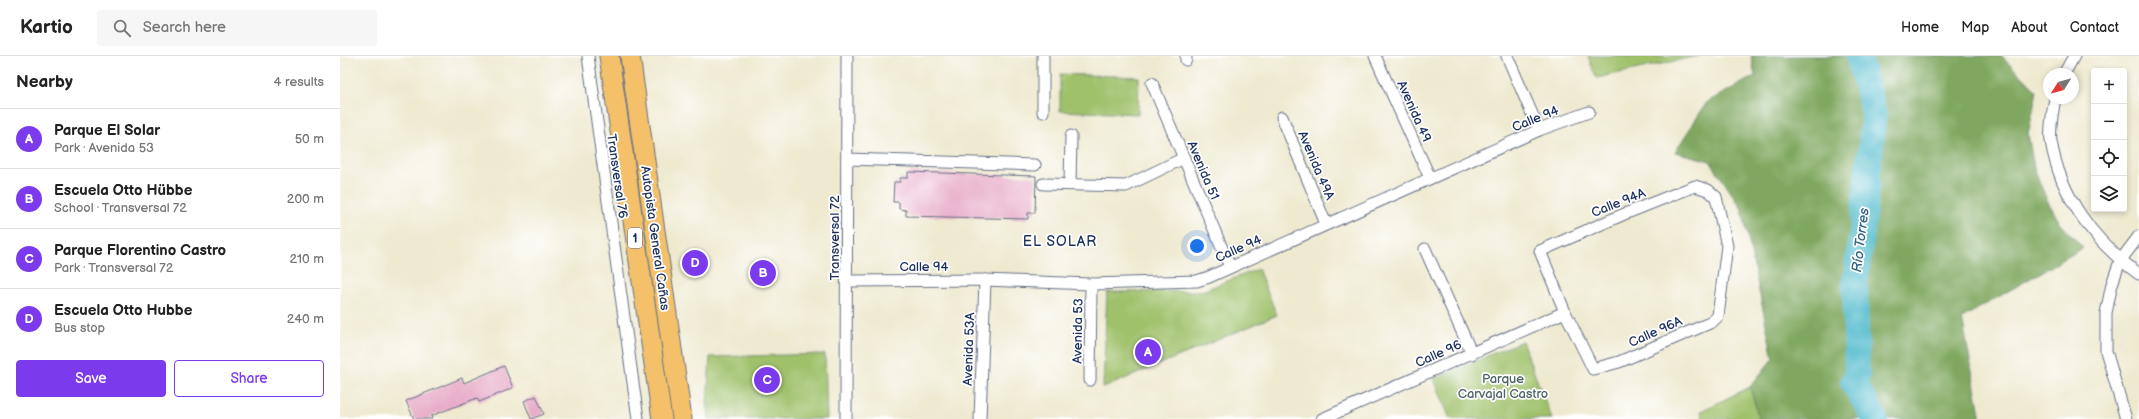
<!DOCTYPE html>
<meta charset="utf-8">
<style>
:root{--surface:#fff;--page:#f6f6f6;--text:#222;--muted:#767676;--line:#e0e0e0;--accent:#7c3aed}
body{margin:0;font-family:"Balsamiq Sans",sans-serif;background:var(--page);color:var(--text)}
.controls{position:absolute;right:12px;top:12px;display:grid;overflow:hidden;border-radius:4px;box-shadow:0 2px 6px #0003}
.controls button{width:36px;height:36px;display:grid;place-items:center;padding:0;border:0;border-bottom:1px solid var(--line);background:var(--surface);color:var(--text);font:20px sans-serif}
.compass{position:absolute;left:1703px;top:12px;width:36px;height:36px;border-radius:50%;background:var(--surface);box-shadow:0 2px 6px #0003;rotate:233deg}
.you{position:absolute;left:857px;top:190px;width:14px;height:14px;margin:-10px;border:3px solid #fff;border-radius:50%;background:#1a73e8;box-shadow:0 0 0 6px #1a73e833}
.badge{display:grid;place-items:center;width:26px;height:26px;border-radius:50%;background:var(--accent);color:#fff;font-size:13px;font-weight:700}
.pin{position:absolute;translate:-50% -50%;border:2px solid #fff;box-shadow:0 1px 4px #0006}
.list{margin:0;padding:0;list-style:none}
h2{display:flex;justify-content:space-between;align-items:center;height:52px;margin:0;padding:0 16px;font-size:17px}
h2 small{font-size:13px;font-weight:400;color:var(--muted)}
.list li{display:grid;grid-template-columns:26px 1fr auto;gap:12px;align-items:center;box-sizing:border-box;height:60px;padding:0 16px;border-top:1px solid var(--line)}
.list b{display:block;font-size:15px;white-space:nowrap}
.list p{margin:0;font-size:13px;white-space:nowrap;color:var(--muted)}
.list em{font-size:13px;font-style:normal;color:var(--muted)}
.actions{display:flex;gap:8px;padding:12px 16px}
.actions a{flex:1;padding:9px 0;border:1px solid var(--accent);border-radius:4px;text-align:center;font-size:14px;color:var(--accent)}
.actions .main{background:var(--accent);color:#fff}
.icon{flex:none;width:22px;height:22px;fill:none;stroke:currentColor;stroke-width:2;stroke-linecap:round;stroke-linejoin:round}
.map{position:relative;flex:none;width:1799px;height:363px;overflow:hidden}
header{display:flex;align-items:center;gap:24px;box-sizing:border-box;height:56px;padding:0 20px;background:var(--surface);border-bottom:1px solid var(--line)}
header strong{font-size:19px}
nav{display:flex;gap:22px;margin-inline-start:auto;font-size:14px}
.search{width:280px;height:36px;background:var(--page);display:flex;align-items:center;gap:10px;box-sizing:border-box;padding:0 14px;border-radius:4px;color:var(--muted);font-size:15px}
main{display:flex}
aside{flex:1;background:var(--surface)}
.map>svg:first-child{display:block}
.green{fill:#9fc16a;stroke:#5d7864}
.forest{fill:#7fa75e;stroke:#4d6b5e}
.lines{fill:none;stroke-linecap:round;stroke-linejoin:round}
.river{stroke:#50bacc;stroke-width:26}
.building{fill:#e8adca}
.minor-casing{stroke:#657086;stroke-width:13}
.trunk-casing{stroke:#657086;stroke-width:21}
.minor{stroke:#fff;stroke-width:11}
.trunk{stroke:#f4c16a;stroke-width:19}
.labels{text-anchor:middle;stroke-width:3.5;stroke-linejoin:round;paint-order:stroke}
.shield{fill:#fff;stroke:#5f6d8e;stroke-width:1}
.shield-label{font-size:12px;font-weight:bold;fill:#1b2f5e}
.street-label{font-size:13px;fill:#1b2f5e;stroke:#fff}
.park-label{font-size:13px;fill:#496262;stroke:#fff}
.water-label{font-size:14px;font-style:italic;fill:#2e6084;stroke:#fff}
.neighbourhood-label{font-size:14px;letter-spacing:1px;fill:#1b2f5e;stroke:#fff}
</style>
<header>
<strong>Kartio</strong>
<div class="search"><svg class="icon" aria-label="search" viewBox="0 0 24 24"><circle cx="10" cy="10" r="6"/><path d="M15 15l6 6"/></svg>Search here</div>
<nav><a>Home</a><a>Map</a><a>About</a><a>Contact</a></nav>
</header>
<main>
<aside>
<h2>Nearby<small>4 results</small></h2>
<ul class="list">
<li><span class="badge">A</span><div><b>Parque El Solar</b><p>Park · Avenida 53</p></div><em>50 m</em></li>
<li><span class="badge">B</span><div><b>Escuela Otto Hübbe</b><p>School · Transversal 72</p></div><em>200 m</em></li>
<li><span class="badge">C</span><div><b>Parque Florentino Castro</b><p>Park · Transversal 72</p></div><em>210 m</em></li>
<li><span class="badge">D</span><div><b>Escuela Otto Hubbe</b><p>Bus stop</p></div><em>240 m</em></li>
</ul>
<div class="actions"><a class="main">Save</a><a>Share</a></div>
</aside>
<div class="map">
<svg width="1799" height="363" viewBox="0 0 1799 363">
<rect width="100%" height="100%" fill="#fff"/>
<filter id="ink" filterUnits="userSpaceOnUse"><feTurbulence type="fractalNoise" baseFrequency=".025" numOctaves="2"/><feDisplacementMap in="SourceGraphic" scale="8" xChannelSelector="R" yChannelSelector="G"/><feConvolveMatrix kernelMatrix="1 2 1 2 8 2 1 2 1" color-interpolation-filters="sRGB"/></filter>
<filter id="wash" filterUnits="userSpaceOnUse"><feTurbulence type="fractalNoise" baseFrequency=".012" numOctaves="4" result="noise"/><feDisplacementMap in="SourceGraphic" scale="16" xChannelSelector="R" yChannelSelector="G"/><feGaussianBlur stdDeviation="0.9" result="paint"/><feColorMatrix in="noise" values="0 0 0 0 0 0 0 0 0 0 0 0 0 0 0 0 0 1.4 0 .05"/><feComposite in="paint" operator="in"/></filter>
<g filter="url(#wash)">
<rect width="100%" height="100%" fill="#eee9cf"/>
<g class="green">
<polygon points="1248,0 1359,0 1256,22"/>
<polygon points="720,18 799,21 798,58 720,55"/>
<polygon points="918,213 937,259 763,332 767,236 862,235"/>
<polygon points="1182,285 1212,363 1110,363 1094,323"/>
<polygon points="485,298 487,363 369,363 367,347 370,301"/>
<polygon points="1410,331 1419,363 1363,363 1361,355"/>
</g>
<polygon class="forest" points="1411,0 1661,0 1697,35 1688,78 1694,112 1706,142 1720,167 1743,192 1622,262 1641,363 1419,363 1410,331 1433,302 1402,153 1370,105 1335,96 1367,46 1415,20"/>
<g class="lines">
<polyline class="river" points="1518,0 1534,57 1522,177 1515,225 1517,320 1513,326 1535,363"/>
</g>
<g id="blocks">
<g class="building">
<polygon points="568,116 696,120 695,157 688,157 688,163 566,160 566,154 559,153 559,146 553,146 554,126 560,126 560,122 568,122"/>
<polygon points="164,310 173,332 139,346 137,342 91,360 92,363 74,363 66,345 122,322 124,327"/>
<polygon points="196,340 204,358 191,363 184,345"/>
</g>
</g>
</g>
<g filter="url(#ink)">
<use href="#blocks" fill-opacity="0" stroke="#657086" stroke-width="1"/>
<g class="lines">
<defs>
<g id="minor">
<polyline points="248,0 298,363"/>
<polyline points="703,0 703,56"/>
<polyline points="1035,0 1090,122"/>
<polyline points="1167,0 1199,74"/>
<polyline points="846,4 846,0"/>
<polyline points="1724,18 1734,0"/>
<polyline points="812,27 890,211"/>
<path d="M1715,42C1713,55 1709,72 1711,85C1720,140 1754,186 1799,218"/>
<polyline points="942,61 986,168"/>
<polyline points="507,103 695,109"/>
<polyline points="703,128 786,130 844,102"/>
<polyline points="730,128 731,80"/>
<polygon points="1355,130 1368,134 1376,141 1387,190 1378,260 1372,266 1279,306 1253,313 1225,256 1200,195 1282,159"/>
<polyline points="1085,193 1132,298"/>
<polyline points="508,225 645,224 751,228 857,225 869,221 1199,74 1249,56"/>
<polyline points="750,324 751,228"/>
<polyline points="506,363 507,0"/>
<polyline points="640,363 645,224"/>
<polyline points="982,363 1225,256"/>
<polyline points="1786,363 1766,295 1766,257 1772,228 1780,205 1799,180"/>
</g>
<g id="trunk">
<polyline points="269,0 322,363"/>
<polyline points="290,0 342,363"/>
</g>
</defs>
<use href="#minor" class="minor-casing"/>
<use href="#trunk" class="trunk-casing"/>
<use href="#minor" class="minor"/>
<use href="#trunk" class="trunk"/>
</g>
</g>
<g class="labels">
<rect class="shield" x="288" y="172" width="14" height="20" rx="3"/>
<g class="shield-label">
<text x="295" y="186">1</text>
</g>
<g class="street-label">
<text transform="translate(1075 55) rotate(66)" y="5">Avenida 49</text>
<text transform="translate(1195 62) rotate(-22)" y="5">Calle 94</text>
<text transform="translate(977 109) rotate(67)" y="5">Avenida 49A</text>
<text transform="translate(864 114) rotate(67)" y="5">Avenida 51</text>
<text transform="translate(278 120) rotate(82)" y="5">Transversal 76</text>
<text transform="translate(1278 146) rotate(-22)" y="5">Calle 94A</text>
<text transform="translate(316 182) rotate(82)" y="5">Autopista General Cañas</text>
<text transform="translate(494 182) rotate(-90)" y="5">Transversal 72</text>
<text transform="translate(898 192) rotate(-24)" y="5">Calle 94</text>
<text x="584" y="215">Calle 94</text>
<text transform="translate(737 275) rotate(-89)" y="5">Avenida 53</text>
<text transform="translate(1315 275) rotate(-24)" y="5">Calle 96A</text>
<text transform="translate(628 293) rotate(-88)" y="5">Avenida 53A</text>
<text transform="translate(1098 297) rotate(-24)" y="5">Calle 96</text>
</g>
<g class="park-label">
<text x="1163" y="327">Parque<tspan x="1163" dy="15">Carvajal Castro</tspan></text>
</g>
<g class="water-label">
<text transform="translate(1520 184) rotate(-83)" y="5">Río Torres</text>
</g>
<g class="neighbourhood-label">
<text x="720" y="190">EL SOLAR</text>
</g>
</g>
</svg>
<div class="controls">
<button>+</button>
<button>−</button>
<button><svg class="icon" aria-label="locate" viewBox="0 0 24 24"><circle cx="12" cy="12" r="6"/><path d="M12 2v4M12 18v4M2 12h4M18 12h4"/></svg></button>
<button><svg class="icon" aria-label="layers" viewBox="0 0 24 24"><path d="M12 4l9 5-9 5-9-5zM3 14l9 5 9-5"/></svg></button>
</div>
<svg class="compass" viewBox="-18 -18 36 36"><path d="M0-13l5 13h-10z" fill="#e53935"/><path d="M0 13l5-13h-10z" fill="#767676"/></svg>
<div class="you"></div>
<div class="pin badge" style="left:808px;top:296px">A</div>
<div class="pin badge" style="left:423px;top:217px">B</div>
<div class="pin badge" style="left:427px;top:324px">C</div>
<div class="pin badge" style="left:355px;top:207px">D</div>
</div>
</main>
